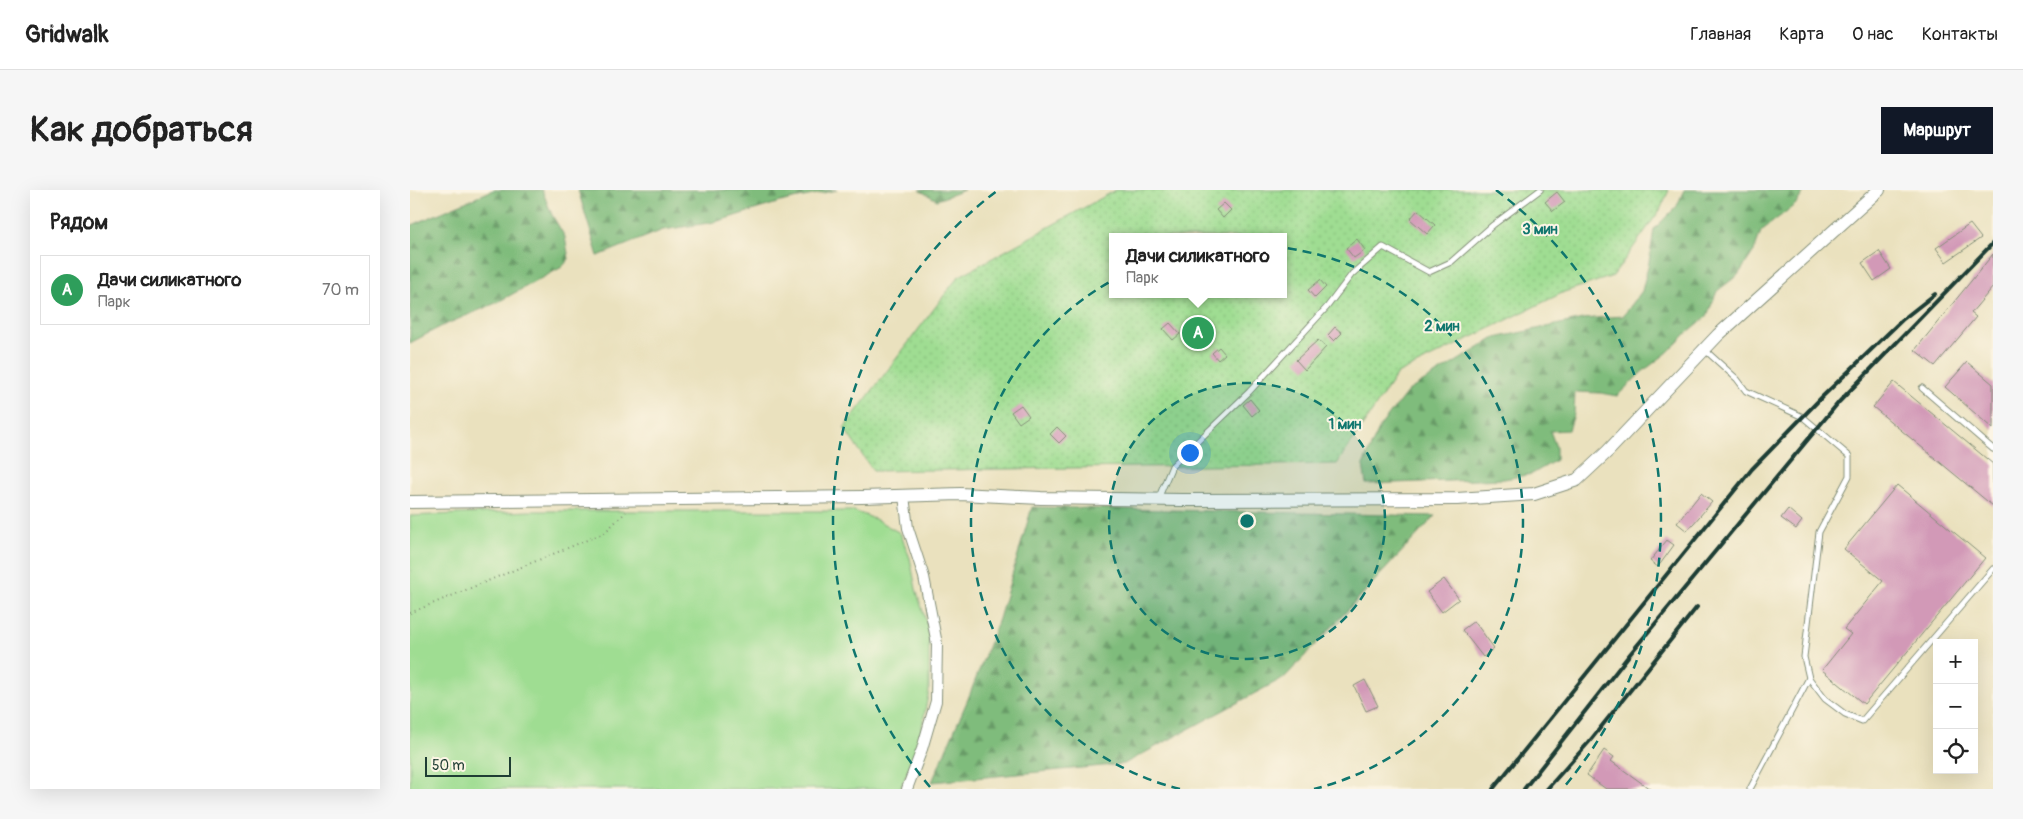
<!DOCTYPE html>
<html lang="ru">
<meta charset="utf-8">
<style>
:root{--surface:#fff;--page:#f6f6f6;--text:#222;--muted:#767676;--line:#e0e0e0;--accent:#111827}
body{margin:0;font-family:Pangolin,sans-serif;background:var(--page);color:var(--text)}
.controls{position:absolute;right:15px;bottom:15px;display:grid;overflow:hidden;border-radius:0px;box-shadow:0 5px 20px #0002}
.controls button{width:45px;height:45px;display:grid;place-items:center;padding:0;border:0;border-bottom:1px solid var(--line);background:var(--surface);color:var(--text);font:25px sans-serif}
.scale{position:absolute;left:15px;bottom:12px;width:86px;box-sizing:border-box;padding-left:5px;border:2px solid #1f3d34;border-top:0;font-size:14px;line-height:18px;white-space:nowrap;color:#1f3d34;-webkit-text-stroke:4px #fcf5e5;paint-order:stroke}
.you{position:absolute;left:779px;top:262px;width:18px;height:18px;margin:-12px;border:4px solid #fff;border-radius:50%;background:#1a73e8;box-shadow:0 0 0 8px #1a73e833}
.badge{display:grid;place-items:center;width:32px;height:32px;border-radius:50%;background:var(--accent);color:#fff;font-size:16px;font-weight:700}
.pin{position:absolute;translate:-50% -50%;border:2px solid #fff;box-shadow:0 1px 5px #0006}
.popup{position:absolute;left:699px;top:43px;width:178px;height:65px;box-sizing:border-box;display:grid;place-content:center;border-radius:0px;background:var(--surface);filter:drop-shadow(0 1px 4px #0005);font-size:16px;white-space:nowrap;color:var(--muted)}
.popup b{font-size:19px;color:var(--text)}
.popup::after{content:'';position:absolute;left:50%;top:100%;margin-left:-10px;border:10px solid transparent;border-top-color:var(--surface)}
.list{margin:0;padding:0;list-style:none}
h2{display:flex;justify-content:space-between;align-items:center;height:65px;margin:0;padding:0 20px;font-size:21px}
h2 small{font-size:16px;font-weight:400;color:var(--muted)}
.list li{display:grid;grid-template-columns:32px 1fr auto;gap:15px;align-items:center;box-sizing:border-box;height:70px;margin:0 10px 10px;padding:0 10px;border:1px solid var(--line);border-radius:0px}
.list b{display:block;font-size:19px;white-space:nowrap}
.list p{margin:0;font-size:16px;white-space:nowrap;color:var(--muted)}
.list em{font-size:16px;font-style:normal;color:var(--muted)}
.icon{flex:none;width:28px;height:28px;fill:none;stroke:currentColor;stroke-width:2;stroke-linecap:round;stroke-linejoin:round}
.map{position:relative;flex:none;width:1583px;height:599px;overflow:hidden;border-radius:0px}
header{display:flex;align-items:center;gap:30px;box-sizing:border-box;height:70px;padding:0 25px;background:var(--surface);border-bottom:1px solid var(--line)}
header strong{font-size:24px}
nav{display:flex;gap:28px;margin-inline-start:auto;font-size:18px}
.intro{display:flex;align-items:center;justify-content:space-between;box-sizing:border-box;height:120px;padding:0 30px}
h1{margin:0;font-size:35px}
.button{padding:12px 22px;border-radius:0px;background:var(--accent);color:#fff;font-size:18px;font-weight:700}
main{display:flex;gap:30px;padding:0 30px}
aside{flex:1;background:var(--surface);border-radius:0px;box-shadow:0 5px 20px #0002}
.map>svg:first-child{display:block}
.grass{fill:#9fdd92;stroke:#5f8d63}
.forest{fill:url(#forest-firs);stroke:#4f7c58}
.garden{fill:url(#garden-dots);stroke:#5f8d63;fill-rule:evenodd}
.building{fill:#d299b7}
.lines{fill:none;stroke-linecap:round;stroke-linejoin:round}
.service-casing{stroke:#848f79;stroke-width:7}
.minor-casing{stroke:#848f79;stroke-width:12}
.tertiary-casing{stroke:#848f79;stroke-width:14}
.path{stroke:#848f79;stroke-width:2;stroke-dasharray:1 4;stroke-linecap:butt}
.service{stroke:#fff;stroke-width:5}
.minor{stroke:#fff;stroke-width:10}
.tertiary{stroke:#fff;stroke-width:12}
.rail{stroke:#1f3d34;stroke-width:4}
.ring{fill:none;stroke:#0f766e;stroke-width:2.5;stroke-dasharray:9 6}
.centre{fill:#0f766e;stroke:#fcf5e5;stroke-width:2.5}
.ring-label{font-size:15px;text-anchor:middle;font-weight:bold;fill:#0f766e;stroke:#fcf5e5;stroke-width:4;stroke-linejoin:round;paint-order:stroke}
</style>
<header>
<strong>Gridwalk</strong>
<nav><a>Главная</a><a>Карта</a><a>О нас</a><a>Контакты</a></nav>
</header>
<div class="intro"><h1>Как добраться</h1><a class="button">Маршрут</a></div>
<main>
<aside>
<h2>Рядом<small></small></h2>
<ul class="list">
<li><span class="badge" style="background:#2e9e5b">A</span><div><b>Дачи силикатного</b><p>Парк</p></div><em>70 m</em></li>
</ul>
</aside>
<div class="map">
<svg width="1583" height="599" viewBox="0 0 1583 599">
<defs>
<pattern id="forest-firs" width="22" height="20" patternUnits="userSpaceOnUse" patternTransform="scale(1.25)"><rect width="22" height="20" fill="#7fbc7c"/><path d="M5 1l3.5 6h-7zM16 11l3.5 6h-7z" fill="#679a66"/></pattern>
<pattern id="garden-dots" width="8" height="8" patternUnits="userSpaceOnUse" patternTransform="scale(1.25)"><rect width="8" height="8" fill="#9fdd92"/><path d="M2 2h.1M6 6h.1" fill="none" stroke="#88bf7e" stroke-width="1.8" stroke-linecap="round"/></pattern>
</defs>
<rect width="100%" height="100%" fill="#fcf5e5"/>
<filter id="ink" filterUnits="userSpaceOnUse"><feTurbulence type="fractalNoise" baseFrequency=".02" numOctaves="2"/><feDisplacementMap in="SourceGraphic" scale="10" xChannelSelector="R" yChannelSelector="G"/><feConvolveMatrix kernelMatrix="1 2 1 2 8 2 1 2 1" color-interpolation-filters="sRGB"/></filter>
<filter id="wash" filterUnits="userSpaceOnUse"><feTurbulence type="fractalNoise" baseFrequency=".0096" numOctaves="4" result="noise"/><feDisplacementMap in="SourceGraphic" scale="20" xChannelSelector="R" yChannelSelector="G"/><feGaussianBlur stdDeviation="1.12" result="paint"/><feColorMatrix in="noise" values="0 0 0 0 0 0 0 0 0 0 0 0 0 0 0 0 0 1.4 0 .05"/><feComposite in="paint" operator="in"/></filter>
<g filter="url(#wash)">
<rect width="100%" height="100%" fill="#eae1be"/>
<polygon class="grass" points="120,321 444,321 465,329 490,343 500,368 506,399 519,441 519,500 512,537 500,576 490,599 0,599 0,326"/>
<g class="forest">
<polygon points="83,0 132,0 142,25 155,47 159,69 152,77 86,113 32,136 0,153 0,36"/>
<polygon points="168,0 427,0 374,11 305,32 253,40 188,66"/>
<polygon points="509,0 554,0 527,10"/>
<polygon points="1274,0 1395,0 1386,14 1351,41 1344,61 1328,85 1307,101 1297,126 1278,142 1258,162 1232,182 1207,206 1191,203 1165,202 1164,224 1159,240 1140,241 1146,257 1146,270 1122,284 1094,289 956,294 953,275 962,254 971,235 998,201 1085,148 1173,129 1213,126 1232,101 1239,72 1244,39 1267,16"/>
<polygon points="622,317 1025,326 875,487 714,574 522,592 558,509 589,429"/>
</g>
<path class="garden" d="M706,0H1259L1250,20L1203,86L1154,102L987,184L927,274L463,281L434,238L548,87ZM703,47H873V104H703Z"/>
<g id="blocks">
<g class="building">
<polygon points="1147,2 1155,12 1143,21 1135,12"/>
<polygon points="814,13 821,20 813,28 806,20"/>
<polygon points="1008,20 1025,35 1017,44 1000,29"/>
<polygon points="1560,34 1571,48 1536,72 1526,58"/>
<polygon points="947,49 955,60 944,68 936,58"/>
<polygon points="1469,61 1481,79 1464,91 1452,73"/>
<polygon points="1583,64 1583,97 1561,123 1566,127 1525,176 1505,160"/>
<polygon points="910,90 916,97 905,108 898,100"/>
<polygon points="760,133 770,144 763,150 753,139"/>
<polygon points="925,137 932,143 924,151 918,145"/>
<polygon points="908,150 916,157 895,180 886,170"/>
<polygon points="809,157 815,164 808,170 802,163"/>
<polygon points="1557,172 1583,194 1583,239 1535,197"/>
<polygon points="1484,192 1583,274 1583,316 1463,217"/>
<polygon points="840,209 849,220 842,226 833,215"/>
<polygon points="611,215 619,226 609,233 601,222"/>
<polygon points="647,237 656,246 649,253 640,244"/>
<polygon points="1487,295 1575,368 1454,514 1412,480 1441,444 1434,439 1473,391 1434,359"/>
<polygon points="1291,303 1302,312 1277,341 1267,333"/>
<polygon points="1378,319 1392,331 1386,339 1371,328"/>
<polygon points="1257,350 1264,355 1248,377 1240,371"/>
<polygon points="1034,389 1049,409 1032,422 1017,402"/>
<polygon points="1064,431 1084,458 1073,467 1052,440"/>
<polygon points="955,490 968,516 956,521 944,496"/>
<polygon points="1194,560 1204,567 1201,571 1240,599 1196,599 1177,585"/>
</g>
</g>
</g>
<g filter="url(#ink)">
<use href="#blocks" fill-opacity="0" stroke="#848f79" stroke-width="1"/>
<g class="lines">
<defs>
<g id="service">
<polyline points="1295,160 1327,189 1336,201 1393,227 1439,266 1439,286 1409,342 1394,467 1399,488 1415,509 1435,524 1452,531 1583,379"/>
<polyline points="1512,198 1583,259"/>
<polyline points="748,309 762,276 839,202 917,117 942,84 973,57 1019,82 1041,72 1083,35 1130,0"/>
<polyline points="1340,599 1399,488"/>
</g>
<polyline id="minor" points="494,306 498,338 514,387 527,454 526,511 512,559 497,599"/>
<polyline id="tertiary" points="0,312 452,307 550,304 631,308 772,310 1047,309 1124,304 1167,290 1198,261 1308,145 1469,0"/>
</defs>
<use href="#service" class="service-casing"/>
<use href="#minor" class="minor-casing"/>
<use href="#tertiary" class="tertiary-casing"/>
<polyline class="path" points="0,423 194,343 216,322"/>
<use href="#service" class="service"/>
<use href="#minor" class="minor"/>
<use href="#tertiary" class="tertiary"/>
<g class="rail">
<polyline points="1083,599 1342,279 1412,207 1492,130 1525,104"/>
<polyline points="1114,599 1220,464 1429,212 1583,53"/>
<polyline points="1137,599 1179,552 1287,417"/>
</g>
</g>
</g>
<circle cx="837" cy="331" r="138" fill="#0f766e" fill-opacity=".12"/>
<g class="ring">
<circle cx="837" cy="331" r="138"/>
<path d="M770 599A276 276 0 1 1 904 599"/>
<path d="M520 597A414 414 0 0 1 588 0M1086 0A414 414 0 0 1 1154 597"/>
</g>
<circle cx="837" cy="331" r="8" class="centre"/>
<g class="ring-label">
<text x="1130" y="44">3 мин</text>
<text x="1032" y="141">2 мин</text>
<text x="935" y="239">1 мин</text>
</g>
</svg>
<div class="controls">
<button>+</button>
<button>−</button>
<button><svg class="icon" aria-label="locate" viewBox="0 0 24 24"><circle cx="12" cy="12" r="6"/><path d="M12 2v4M12 18v4M2 12h4M18 12h4"/></svg></button>
</div>
<div class="scale">50 m</div>
<div class="you"></div>
<div class="pin badge" style="left:788px;top:143px;background:#2e9e5b">A</div>
<div class="popup"><b>Дачи силикатного</b>Парк</div>
</div>
</main>
